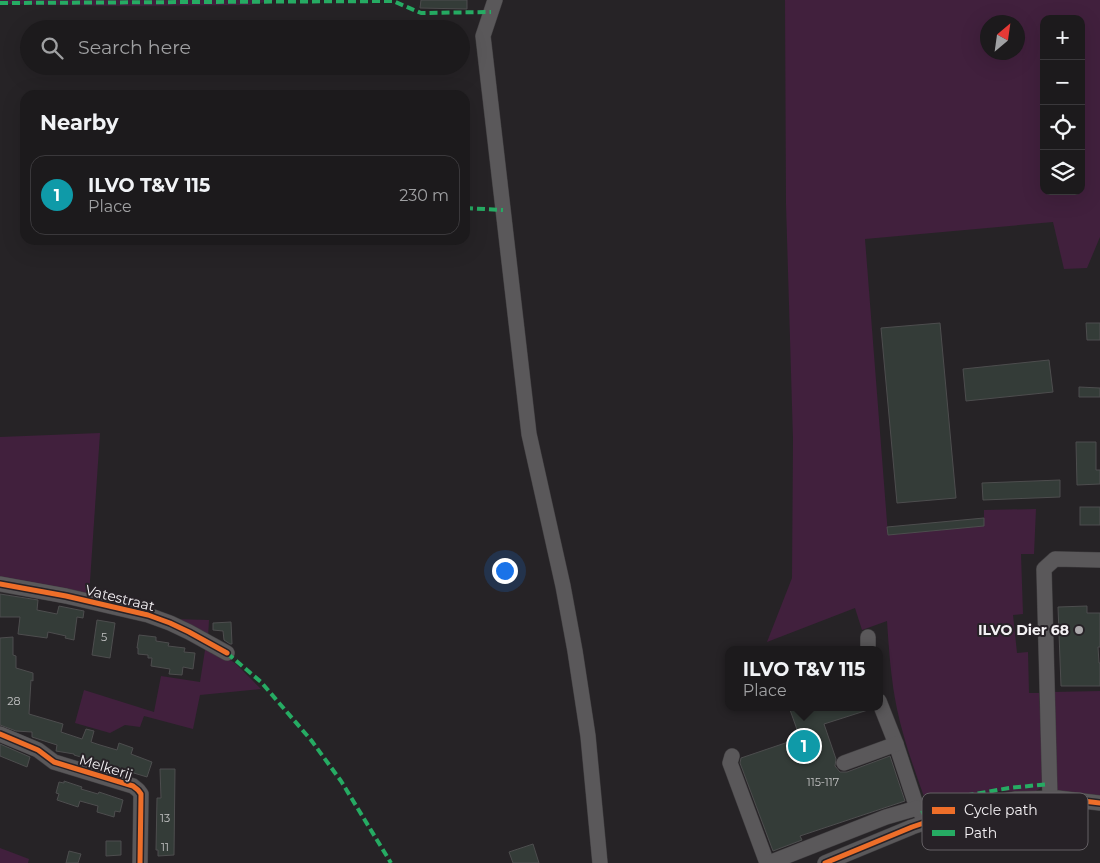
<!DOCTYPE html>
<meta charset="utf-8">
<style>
:root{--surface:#1c1a1c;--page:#292729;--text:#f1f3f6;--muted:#a0a1a3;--line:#3a383b;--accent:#aca9ac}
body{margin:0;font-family:Montserrat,sans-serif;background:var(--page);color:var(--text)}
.controls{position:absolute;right:15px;top:15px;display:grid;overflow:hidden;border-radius:10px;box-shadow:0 5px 20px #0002}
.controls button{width:45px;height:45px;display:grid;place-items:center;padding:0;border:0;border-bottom:1px solid var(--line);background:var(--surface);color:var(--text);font:25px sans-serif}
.compass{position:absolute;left:980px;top:15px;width:45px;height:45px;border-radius:50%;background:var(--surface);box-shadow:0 5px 20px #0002;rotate:29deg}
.you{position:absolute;left:504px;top:570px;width:18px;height:18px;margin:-12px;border:4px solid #fff;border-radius:50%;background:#1a73e8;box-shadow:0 0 0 8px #1a73e833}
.badge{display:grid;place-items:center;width:32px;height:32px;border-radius:50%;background:var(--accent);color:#fff;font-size:16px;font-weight:700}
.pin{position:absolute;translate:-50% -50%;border:2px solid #fff;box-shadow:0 1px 5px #0006}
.popup{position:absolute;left:725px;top:646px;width:158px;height:65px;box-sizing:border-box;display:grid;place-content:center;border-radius:10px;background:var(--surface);filter:drop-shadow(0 1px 4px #0005);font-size:16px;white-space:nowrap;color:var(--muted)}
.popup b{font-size:19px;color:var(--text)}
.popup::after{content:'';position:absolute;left:50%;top:100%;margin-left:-10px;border:10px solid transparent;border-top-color:var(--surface)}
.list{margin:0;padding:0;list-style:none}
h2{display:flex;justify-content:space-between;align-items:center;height:65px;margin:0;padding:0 20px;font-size:21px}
h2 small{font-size:16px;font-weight:400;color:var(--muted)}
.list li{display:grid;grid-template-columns:32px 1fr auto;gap:15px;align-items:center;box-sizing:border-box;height:80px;margin:0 10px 10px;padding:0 10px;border:1px solid var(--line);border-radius:15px}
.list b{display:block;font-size:19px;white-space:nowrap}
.list p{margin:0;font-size:16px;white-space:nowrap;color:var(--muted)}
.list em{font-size:16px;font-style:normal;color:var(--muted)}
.icon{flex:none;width:28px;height:28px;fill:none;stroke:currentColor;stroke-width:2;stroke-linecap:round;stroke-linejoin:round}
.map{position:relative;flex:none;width:1100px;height:863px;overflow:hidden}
.search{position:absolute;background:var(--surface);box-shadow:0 5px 20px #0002;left:20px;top:20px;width:450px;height:55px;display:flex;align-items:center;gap:12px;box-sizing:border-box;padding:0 18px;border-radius:28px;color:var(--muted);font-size:19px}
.panel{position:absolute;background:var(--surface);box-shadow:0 5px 20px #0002;left:20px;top:90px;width:450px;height:155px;border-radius:15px}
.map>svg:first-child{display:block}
.green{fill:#41203d;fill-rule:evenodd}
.building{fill:#343c38;stroke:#4d4d4e}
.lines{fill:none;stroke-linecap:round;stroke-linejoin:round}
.minor-casing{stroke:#403e40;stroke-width:16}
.minor{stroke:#5a585a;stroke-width:15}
.quiet{stroke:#26ab63;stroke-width:4;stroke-dasharray:8 4;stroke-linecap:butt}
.cycleway-casing{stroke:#272227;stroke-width:8}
.cycleway{stroke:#ee6e29;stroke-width:5}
.poi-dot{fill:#aca9ac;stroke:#272227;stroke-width:2}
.labels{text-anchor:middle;stroke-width:4;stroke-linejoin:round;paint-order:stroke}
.number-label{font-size:11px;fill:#c4c4c5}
.street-label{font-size:14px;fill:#f4f1f4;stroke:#272227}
.poi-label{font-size:14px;font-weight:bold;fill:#f4f1f4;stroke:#272227;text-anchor:end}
.key{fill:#272227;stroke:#646064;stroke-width:1}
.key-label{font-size:14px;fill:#f4f1f4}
</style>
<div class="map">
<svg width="1100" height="863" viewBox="0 0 1100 863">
<rect width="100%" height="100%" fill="#262326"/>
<g class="green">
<polygon points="0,0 275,0 250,5 125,6 0,4"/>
<path d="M785,0H1100V237L1087,268L1064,269L1053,222L865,239L888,535L984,526V510L1036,509L1034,554H1021L1023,614L1013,615L1017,653L1028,652L1029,693H1039L1044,786L1036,791L1018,792L999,791L980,795L961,800L941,809L933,808L927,805C916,774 904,742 897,709C891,680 889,651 887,621L862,630L855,608L767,642L792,578L793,439L786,204ZM1044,19H1081V191H1044ZM988,22H1018V52H988Z"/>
<polygon points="100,433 89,596 0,577 0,437"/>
<polygon points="173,619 209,620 208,638"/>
<polygon points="206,644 235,663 261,689 200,695 193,729 144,716 140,727 125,725 110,733 75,723 84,690 154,712 161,676 200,682"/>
<polygon points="1100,691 1100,797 1056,790 1053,692"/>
<polygon points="0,848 29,859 28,863 0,863"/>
</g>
<g class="building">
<polygon points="421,0 467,0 467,9 420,8"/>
<polygon points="940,323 956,498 897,503 881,328"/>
<polygon points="1086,323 1100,323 1100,340 1087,340"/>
<polygon points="1049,360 1053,392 966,401 963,369"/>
<polygon points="1079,387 1100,388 1100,397 1079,397"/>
<polygon points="1076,442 1096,442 1096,470 1100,470 1100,484 1077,485"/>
<polygon points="1060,480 1060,497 983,500 982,483"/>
<rect x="1080" y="507" width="20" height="18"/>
<polygon points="984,518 984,526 888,535 887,527"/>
<polygon points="0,594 38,600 37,610 57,614 59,606 84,611 83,618 77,617 74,640 65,638 66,636 48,632 47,638 18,634 20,617 0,617"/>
<polygon points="1087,606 1087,613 1100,613 1100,647 1098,647 1099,663 1100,663 1100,686 1061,686 1058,607"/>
<polygon points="97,620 115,623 110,658 92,655"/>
<polygon points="231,622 232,644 230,644 224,640 223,631 213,630 213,623"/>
<polygon points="139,635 156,637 156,641 169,643 168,646 185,648 184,652 195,653 193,669 183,667 182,675 169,674 170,669 151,666 152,658 148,658 148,655 138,654 138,648 137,648"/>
<polygon points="13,637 13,655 16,656 16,668 33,673 33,681 31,680 29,714 63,724 61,732 82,739 86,729 94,731 91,742 100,745 117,750 119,743 133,748 131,754 152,762 147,777 74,755 74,754 56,751 57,745 32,737 32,732 16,731 0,725 0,638"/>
<polygon points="789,707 871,707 871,709 824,724 836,759 835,766 840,772 847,772 890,756 905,801 800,836 802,840 773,851 740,763 741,758 800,738"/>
<polygon points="0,744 30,757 27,767 0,756"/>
<polygon points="160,769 175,769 174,855 158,856 158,850 156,850 157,798 161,798"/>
<polygon points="64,781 82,787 81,789 98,794 99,792 123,800 120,812 115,811 114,817 97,812 98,806 80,801 78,807 57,800 59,794 56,793 59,782 64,783"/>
<polygon points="106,841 121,841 121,855 106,856"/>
<polygon points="533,844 539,863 513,863 509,852"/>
<polygon points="69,851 81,854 78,863 66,863"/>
</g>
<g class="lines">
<defs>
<g id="minor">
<polyline points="495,0 483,36 529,434 563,586 575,651 588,736 600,863"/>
<polyline points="0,584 66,596 148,615 170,623 189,632 227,653"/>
<polyline points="868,637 868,650"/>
<polyline points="879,701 896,744 917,808 923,816"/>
<polyline points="0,734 38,750 54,762 133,786 138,790 141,794 140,863"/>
<polyline points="732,756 730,763 767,863"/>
<polyline points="844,763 896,744"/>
<polyline points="1050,798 1044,569 1055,559 1100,560"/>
<polyline points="773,863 774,861 886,817 917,808"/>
<polyline points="825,863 912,827 977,805 1016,799 1058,798 1100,803"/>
</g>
</defs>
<use href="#minor" class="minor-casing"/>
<use href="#minor" class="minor"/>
<g class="quiet">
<polyline points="0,3 393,1 421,13 491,12"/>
<polyline points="465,208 503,210"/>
<polyline points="227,653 261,682 311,740 341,781 391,863"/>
<polyline points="921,813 969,795 1009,788 1049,784"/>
</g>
<defs>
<g id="cycleway">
<polyline points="0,584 66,596 148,615 170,623 189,632 227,653"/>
<polyline points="0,734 38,750 54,762 133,786 138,790 141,794 140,863"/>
<polyline points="825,863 912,827 977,805 1016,799 1058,798 1100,803"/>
</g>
</defs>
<use href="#cycleway" class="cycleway-casing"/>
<use href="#cycleway" class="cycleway"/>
</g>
<circle class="poi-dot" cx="1079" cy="630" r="5"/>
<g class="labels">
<g class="number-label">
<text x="104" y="641">5</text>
<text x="14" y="705">28</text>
<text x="823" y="786">115-117</text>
<text x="165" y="822">13</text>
<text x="165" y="851">11</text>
</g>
<g class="street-label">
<text transform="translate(120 598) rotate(14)" y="5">Vatestraat</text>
<text transform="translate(106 767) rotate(17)" y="5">Melkerij</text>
</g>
<g class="poi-label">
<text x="1069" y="635">ILVO Dier 68</text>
</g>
</g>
<rect x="922" y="793" width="166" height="57" rx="8" class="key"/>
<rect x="932" y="807" width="23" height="7" fill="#ee6e29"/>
<rect x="932" y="830" width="23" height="6" fill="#26ab63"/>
<g class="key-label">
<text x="964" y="815">Cycle path</text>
<text x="964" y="838">Path</text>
</g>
</svg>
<div class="controls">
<button>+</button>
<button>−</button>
<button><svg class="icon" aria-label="locate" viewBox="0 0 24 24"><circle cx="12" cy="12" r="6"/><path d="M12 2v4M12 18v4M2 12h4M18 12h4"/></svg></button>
<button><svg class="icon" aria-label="layers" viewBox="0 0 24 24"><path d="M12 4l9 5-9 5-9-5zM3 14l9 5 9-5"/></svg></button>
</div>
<svg class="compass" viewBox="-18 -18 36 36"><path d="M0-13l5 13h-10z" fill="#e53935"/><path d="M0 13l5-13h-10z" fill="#a0a1a3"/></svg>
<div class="you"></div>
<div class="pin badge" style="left:804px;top:746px;background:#0f9aa8">1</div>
<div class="popup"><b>ILVO T&amp;V 115</b>Place</div>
<div class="search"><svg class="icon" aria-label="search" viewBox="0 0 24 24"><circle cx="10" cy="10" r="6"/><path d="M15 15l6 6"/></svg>Search here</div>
<section class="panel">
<h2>Nearby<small></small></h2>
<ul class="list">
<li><span class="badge" style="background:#0f9aa8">1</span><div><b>ILVO T&amp;V 115</b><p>Place</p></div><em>230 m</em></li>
</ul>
</section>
</div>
